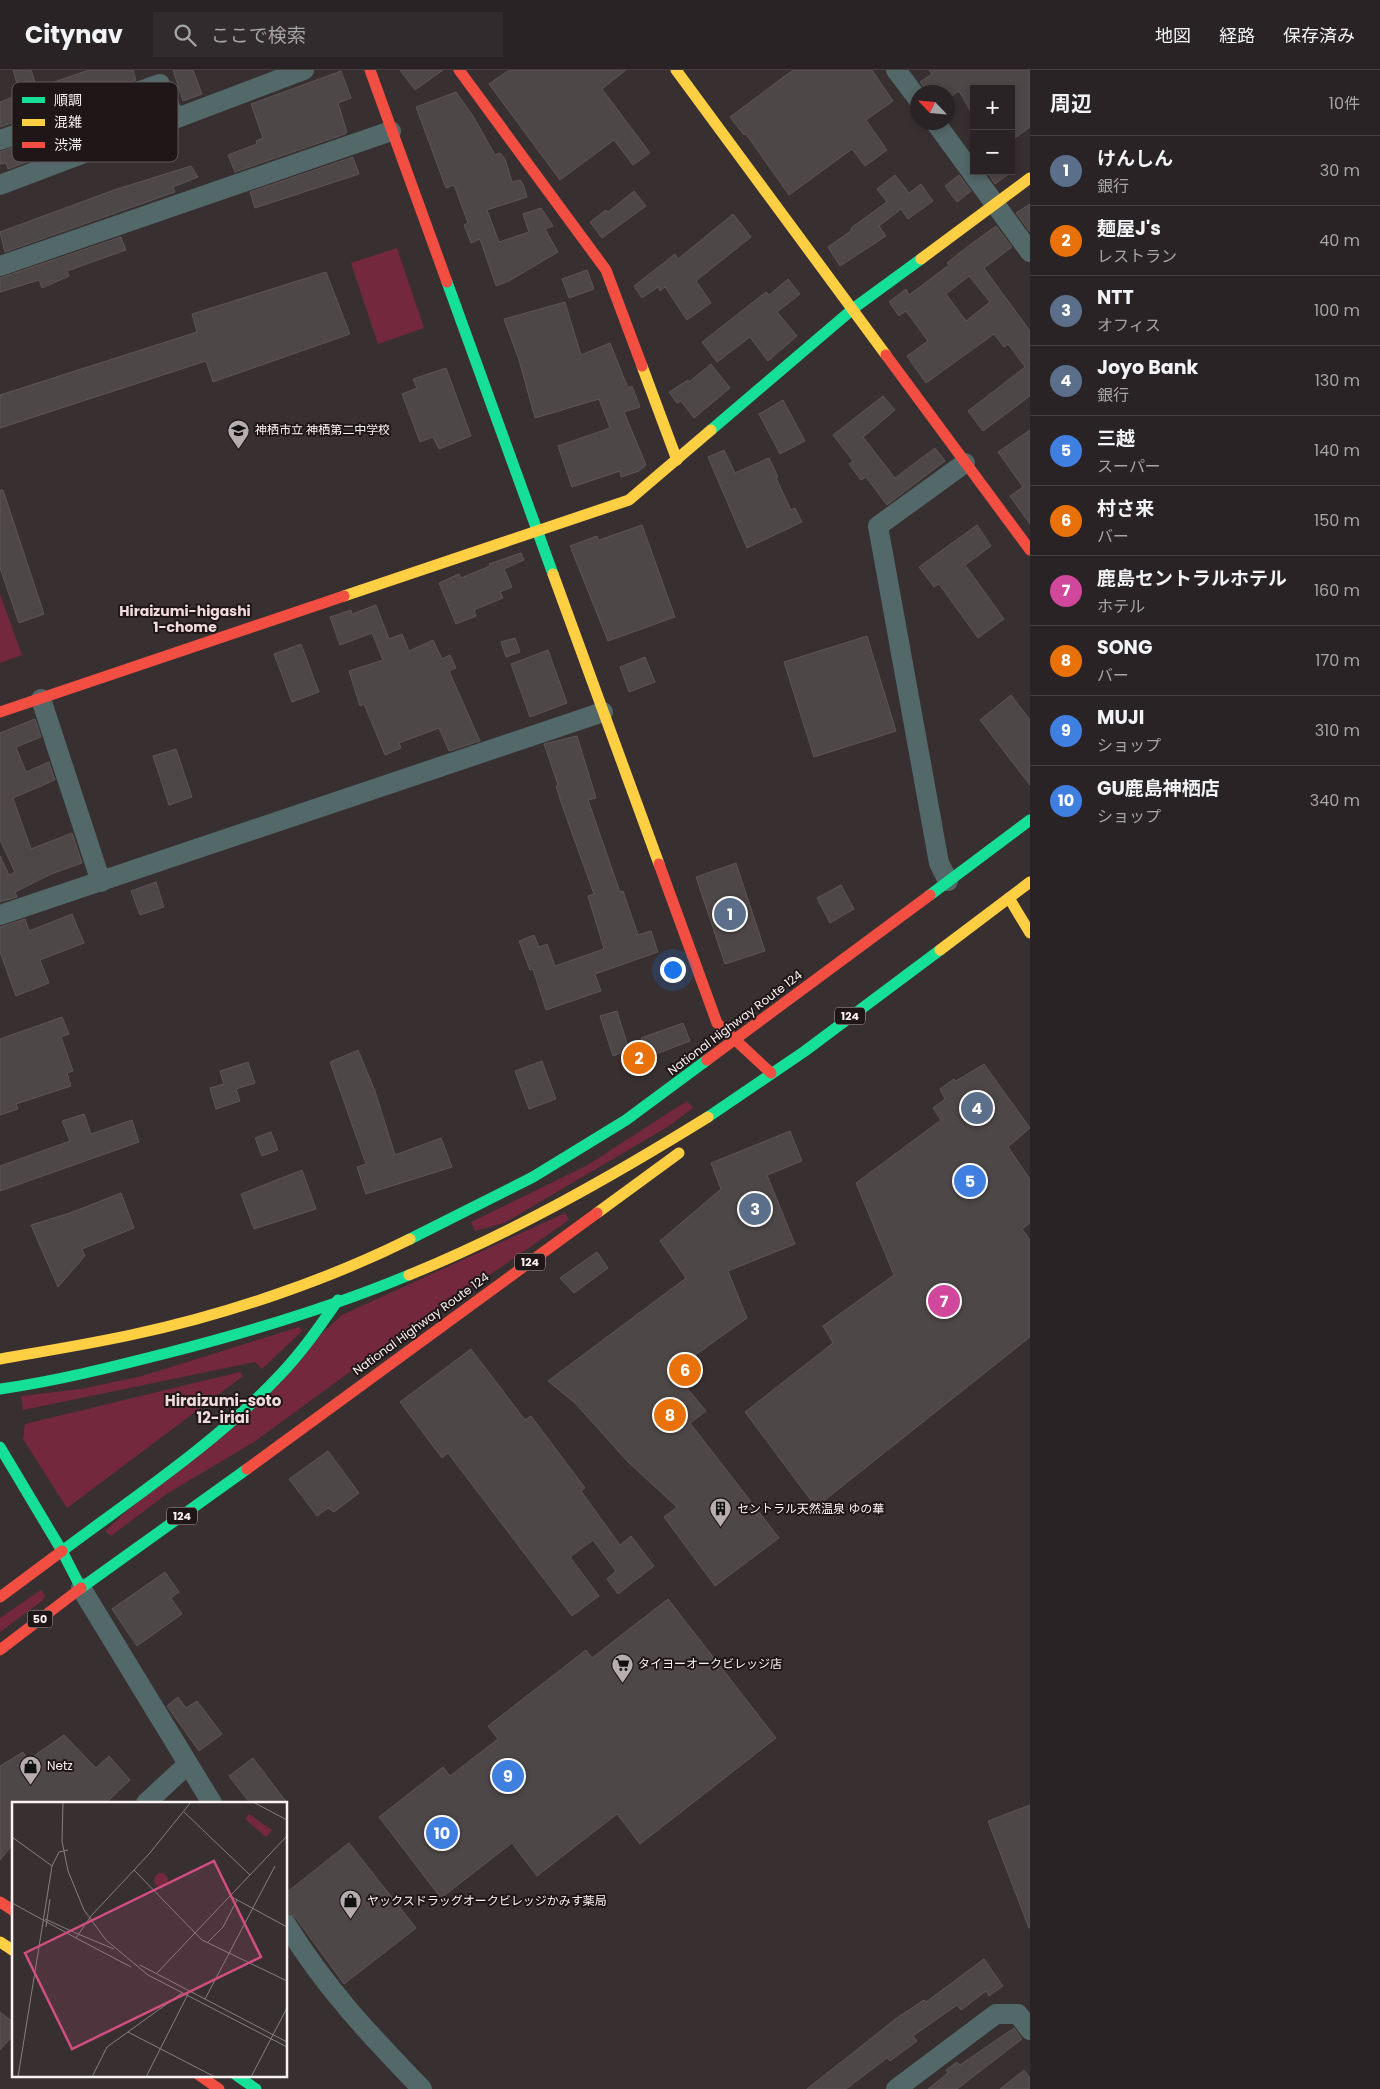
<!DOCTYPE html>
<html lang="ja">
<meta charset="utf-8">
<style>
:root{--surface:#2a2325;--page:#322b2d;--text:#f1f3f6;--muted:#a5a4a7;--line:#464042;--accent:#db2777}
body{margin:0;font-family:Poppins,"Noto Sans JP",sans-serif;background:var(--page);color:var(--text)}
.controls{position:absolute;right:15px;top:15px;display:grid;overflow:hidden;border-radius:0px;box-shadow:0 2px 8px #0003}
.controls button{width:45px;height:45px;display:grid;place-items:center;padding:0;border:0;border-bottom:1px solid var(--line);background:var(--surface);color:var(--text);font:25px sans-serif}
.compass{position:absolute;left:910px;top:15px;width:45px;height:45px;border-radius:50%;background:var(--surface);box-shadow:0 2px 8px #0003;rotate:296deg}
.you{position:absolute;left:672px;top:899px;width:18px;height:18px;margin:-12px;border:4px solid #fff;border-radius:50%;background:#1a73e8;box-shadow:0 0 0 8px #1a73e833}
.badge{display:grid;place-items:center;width:32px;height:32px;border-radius:50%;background:var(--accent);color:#fff;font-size:16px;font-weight:700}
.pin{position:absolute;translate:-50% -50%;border:2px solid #fff;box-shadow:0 1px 5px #0006}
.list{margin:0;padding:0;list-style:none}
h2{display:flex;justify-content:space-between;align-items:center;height:65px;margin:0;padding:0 20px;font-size:21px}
h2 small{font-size:16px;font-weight:400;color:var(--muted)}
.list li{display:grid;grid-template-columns:32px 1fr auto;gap:15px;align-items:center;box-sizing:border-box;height:70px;padding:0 20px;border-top:1px solid var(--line)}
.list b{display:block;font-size:19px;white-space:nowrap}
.list p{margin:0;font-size:16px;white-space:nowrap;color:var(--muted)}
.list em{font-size:16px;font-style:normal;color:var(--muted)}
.icon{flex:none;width:28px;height:28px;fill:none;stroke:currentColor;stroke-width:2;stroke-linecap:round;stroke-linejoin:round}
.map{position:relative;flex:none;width:1030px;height:2019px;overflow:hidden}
header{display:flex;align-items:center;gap:30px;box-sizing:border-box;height:70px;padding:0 25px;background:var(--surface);border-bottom:1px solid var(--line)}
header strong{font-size:24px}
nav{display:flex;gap:28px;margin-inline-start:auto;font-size:18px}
.search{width:350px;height:45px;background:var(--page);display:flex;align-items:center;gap:12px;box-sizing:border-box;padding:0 18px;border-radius:0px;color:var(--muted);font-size:19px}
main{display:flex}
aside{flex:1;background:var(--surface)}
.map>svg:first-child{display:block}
.green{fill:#74283d}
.building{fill:#4e4748;stroke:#5c5556;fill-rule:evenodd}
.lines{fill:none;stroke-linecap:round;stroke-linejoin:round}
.street{stroke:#536869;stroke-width:20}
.fast{stroke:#16e098;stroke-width:11}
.slow{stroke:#ffcf43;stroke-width:11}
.jam{stroke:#f24e42;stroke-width:11}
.labels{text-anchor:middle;stroke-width:4;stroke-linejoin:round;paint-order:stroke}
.shield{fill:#1e1617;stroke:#b9afb1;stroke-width:1}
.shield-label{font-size:11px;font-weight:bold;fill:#fcf1f3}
.poi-label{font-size:12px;fill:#fcf1f3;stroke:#1e1617;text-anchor:start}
.street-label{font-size:12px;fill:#fcf1f3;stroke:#1e1617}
.neighbourhood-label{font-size:14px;font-weight:bold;fill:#f1dade;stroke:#1e1617}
.quarter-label{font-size:15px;font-weight:bold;fill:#f1dade;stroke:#1e1617}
.inset-road{fill:none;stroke:#867d7f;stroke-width:1}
.view{fill:#d04e81;fill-opacity:0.15;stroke:#d04e81;stroke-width:2.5}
.inset-edge{fill:none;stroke:#fcf1f3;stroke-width:2.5}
.key{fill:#1e1617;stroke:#615859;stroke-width:1}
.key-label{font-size:14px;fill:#fcf1f3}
</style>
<header>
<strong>Citynav</strong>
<div class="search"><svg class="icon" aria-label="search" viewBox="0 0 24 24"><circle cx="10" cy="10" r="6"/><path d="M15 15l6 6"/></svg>ここで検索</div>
<nav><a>地図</a><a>経路</a><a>保存済み</a></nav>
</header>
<main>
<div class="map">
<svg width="1030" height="2019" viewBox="0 0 1030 2019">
<rect width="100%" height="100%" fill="#382f31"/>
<g class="green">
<polygon points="397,178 424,258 378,274 351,193"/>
<polygon points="0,524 22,585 0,593"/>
<polygon points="687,1031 693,1038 669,1056 504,1153 475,1161 471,1152 586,1096"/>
<polygon points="565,1143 569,1150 347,1304 254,1372 168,1423 111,1466 105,1461 342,1245"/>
<polygon points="299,1257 302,1261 262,1299 255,1292 23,1340 21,1326 81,1319 142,1306"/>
<polygon points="240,1302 243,1306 67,1438 23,1369 25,1354"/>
<polygon points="41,1520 45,1525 43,1530 0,1562 0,1548"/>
</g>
<g class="building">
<polygon points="13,0 31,0 37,18 89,0 133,0 136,10 0,57 0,32 20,24"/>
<polygon points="173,0 193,0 202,24 183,31"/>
<polygon points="400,0 443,0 415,20"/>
<polygon points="509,0 626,0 602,19 650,83 633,95 614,70 560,110 489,14"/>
<polygon points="793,0 872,0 893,31 866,50 887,80 865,96 852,79 789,125 746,64 744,65 730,47"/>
<polygon points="929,0 1030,0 1030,57 1011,71 1011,19 974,19 974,47 959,21 949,28 948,22 941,16 928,22 920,12 932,4"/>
<polygon points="341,1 351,28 338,33 347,62 345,64 235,102 228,85 257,74 256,71 263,68 251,34"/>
<polygon points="456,22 473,46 495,85 500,83 505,89 512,112 520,110 523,114 527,127 487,140 499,172 529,162 523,144 541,138 553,156 545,159 558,182 509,211 496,216 480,169 471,173 464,155 468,153 454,115 446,118 416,37"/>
<polygon points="87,52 90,63 46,77 38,81 40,87 8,99 6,93 0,94 0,82"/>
<polygon points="353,87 359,104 255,138 250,122"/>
<polygon points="191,96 198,107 173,117 175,122 5,182 0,162 114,120"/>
<polygon points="986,101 1013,101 995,114"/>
<polygon points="895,105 909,123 921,114 933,131 908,149 901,139 879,156 886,166 840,196 828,177 852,160 851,158 887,132 877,119"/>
<polygon points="959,105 971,121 957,132 945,116"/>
<polygon points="634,121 646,136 602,168 590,152 606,140 608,142"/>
<polygon points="1030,134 1030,162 1016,143"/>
<polygon points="733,144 751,167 696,211 711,233 687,250 665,217 660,221 658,217 642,228 634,216 675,184 678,189"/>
<path d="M996,156L1012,177L984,198L1030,261V326L983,361L968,341L1025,297L1008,274L1004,277L994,264L926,313L907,286L928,271L906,241L899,246L889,232L906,219L909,225L949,195L947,193L967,177ZM969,206L990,232L966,251L946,224Z"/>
<polygon points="121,167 126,180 67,201 69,206 42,218 39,210 0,222 0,208"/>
<polygon points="587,200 594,219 569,228 562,209"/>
<polygon points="326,202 350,264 213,312 206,291 0,358 0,325 197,262 192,244"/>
<polygon points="788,209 800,224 777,242 797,266 768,291 750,267 717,292 702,272 766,222 769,225"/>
<polygon points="565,232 581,285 610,273 628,318 632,316 640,337 624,342 646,395 639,401 621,407 620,401 572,417 558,376 610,358 599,329 535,348 519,290 504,249"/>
<polygon points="711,294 730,318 694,348 681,331 677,333 669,322 688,310 689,312"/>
<polygon points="446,298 471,366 439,379 433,367 420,372 402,324 417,318 413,309"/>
<polygon points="883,326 895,340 863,367 895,408 935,378 945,391 887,435 866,407 861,410 849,394 853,391 833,365"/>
<polygon points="783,330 805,371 780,384 759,344"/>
<polygon points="1030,360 1030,454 1010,426 1023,417 998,382"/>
<polygon points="724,380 735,403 769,388 778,407 776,408 791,440 795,438 802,452 747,478 708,387"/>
<polygon points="0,420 3,420 44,544 19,553 0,498"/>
<polygon points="642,455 675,547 608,571 570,476 597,466 599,470"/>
<polygon points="977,455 991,476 965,495 1004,549 978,568 939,514 934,517 919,497"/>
<polygon points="521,483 524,490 504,499 512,517 500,522 503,528 474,540 476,546 456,554 439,513 459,504 461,508 490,496 489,494"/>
<polygon points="376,535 389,569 402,564 409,581 433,570 442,589 450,585 456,598 449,601 480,671 449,681 439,658 399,673 401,678 385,685 364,634 360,636 349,601 383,590 372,563 340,575 330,547 351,540 352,544"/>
<polygon points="867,566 896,661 814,687 784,592"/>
<polygon points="515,568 520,582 506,587 501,572"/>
<polygon points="301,574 319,622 292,632 274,584"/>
<polygon points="548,580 567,633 530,647 511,594"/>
<polygon points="645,587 655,612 629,622 620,597"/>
<polygon points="1011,625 1030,650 1030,715 980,650"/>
<polygon points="35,649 41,667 16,677 26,702 49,692 55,710 13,728 31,779 72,763 82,793 51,804 15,822 17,827 0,832 0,786 9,805 15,802 0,770 0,663"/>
<polygon points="577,666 596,728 588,730 620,822 623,821 638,865 651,861 658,882 595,904 601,921 546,940 533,899 530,900 519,871 534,865 539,877 547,874 555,896 604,879 588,826 594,824 563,738 556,716 558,715 544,674"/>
<polygon points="176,679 192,727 169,735 153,686"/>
<polygon points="736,793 765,881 725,894 696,807"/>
<polygon points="156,812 164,837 140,845 131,821"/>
<polygon points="841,815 854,839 830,853 817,828"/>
<polygon points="72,844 84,873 40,890 49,913 16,926 0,882 0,857 25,849 29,861"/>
<polygon points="617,941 629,980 613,986 600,946"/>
<polygon points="62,947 69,964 61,967 73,1001 67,1003 71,1016 16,1034 18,1039 0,1045 0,969"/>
<polygon points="683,953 690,971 648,987 641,968"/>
<polygon points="358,980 375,1021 395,1085 441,1068 452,1097 366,1124 357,1097 366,1094 330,992"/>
<polygon points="542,991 556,1029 529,1039 515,1001"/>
<polygon points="248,992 255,1013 236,1019 240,1031 216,1039 210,1018 224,1014 220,1001"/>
<polygon points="984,994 1030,1058 1008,1077 1030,1109 1030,1153 1022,1159 1030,1170 1030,1267 816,1437 745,1342 833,1273 823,1256 894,1205 856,1113 941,1050 933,1038 945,1029 940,1019 954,1009 956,1011"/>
<polygon points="84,1044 91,1064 132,1050 139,1072 0,1121 0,1096 70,1071 62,1051"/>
<polygon points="790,1061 802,1091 767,1105 795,1174 728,1201 747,1248 673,1301 706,1341 690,1353 779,1468 715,1516 664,1447 677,1437 628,1392 575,1333 548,1311 686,1208 660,1171 721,1119 711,1093"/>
<polygon points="271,1062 278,1080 262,1086 255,1068"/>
<polygon points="302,1100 316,1139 254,1159 241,1124"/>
<polygon points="121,1123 134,1158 82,1179 85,1186 58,1217 31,1155 70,1143"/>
<polygon points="597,1182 608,1198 574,1223 560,1208"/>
<polygon points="471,1279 525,1350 531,1346 585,1418 581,1421 620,1475 631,1466 654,1496 618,1524 607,1509 616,1501 593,1470 570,1487 599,1526 572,1546 448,1383 442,1388 400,1332"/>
<polygon points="328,1381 359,1423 334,1442 328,1438 317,1446 289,1409"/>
<polygon points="165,1502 179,1522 171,1528 182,1544 137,1576 112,1539"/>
<polygon points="668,1529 776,1668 640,1774 617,1744 537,1806 512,1773 441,1828 379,1747 443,1697 450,1706 498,1669 488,1656 586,1580 592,1588"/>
<polygon points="178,1627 186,1638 197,1631 222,1664 199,1681 167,1636"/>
<polygon points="64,1665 96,1698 109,1686 130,1710 106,1733 14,1733 14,1773 0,1790 0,1696 23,1682 28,1690"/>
<polygon points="253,1688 287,1733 250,1733 229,1706"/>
<polygon points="1030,1735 1030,1858 1029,1858 988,1751"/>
<polygon points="349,1773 416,1858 344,1914 296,1848 286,1841 286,1823"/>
<polygon points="984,1889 1003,1916 989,1926 986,1921 961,1940 957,1935 913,1966 917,1971 890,1991 887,1988 846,2019 807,2019 898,1947 924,1930 926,1932"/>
<polygon points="0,1942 14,1953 14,1964 0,1980"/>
<polygon points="1014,1958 1022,1969 957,2019 928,2019 948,2003 946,2000 957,1992 960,1995"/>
<polygon points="1024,2000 1030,2008 1030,2019 1000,2019"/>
</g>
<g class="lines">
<g class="street">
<polyline points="896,0 918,29"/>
<polyline points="935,52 1030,182"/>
<polyline points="0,70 160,14 175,49"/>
<polyline points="0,115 304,0"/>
<polyline points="0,196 391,61"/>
<polyline points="41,629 101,812"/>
<polyline points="948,811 939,793 878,456 965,393"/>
<polyline points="0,845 603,642"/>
<polyline points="81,1518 212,1733"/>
<polyline points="146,1733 188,1694"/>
<path d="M286,1854C326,1919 370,1965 422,2019"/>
<polyline points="896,2019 996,1944 1018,1944 1030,1960"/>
</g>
<g class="fast">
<polyline points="447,212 553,504"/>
<polyline points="711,360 854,238 921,189"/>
<polyline points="930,825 1030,750"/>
<polyline points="708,1047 805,981 940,880"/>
<polyline points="410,1169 533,1107 626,1050 707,990"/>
<path d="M0,1319C57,1311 112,1297 167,1283C249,1262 330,1238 409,1205"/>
<polyline points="0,1377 62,1481 81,1518 247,1399"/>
<path d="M62,1481C137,1425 216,1373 280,1305C302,1282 320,1256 338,1230"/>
<polyline points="236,2005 256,2019"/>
</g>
<g class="slow">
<polyline points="676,0 886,285"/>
<polyline points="921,189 1030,108"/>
<polyline points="642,296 677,390"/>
<polyline points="553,504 659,794"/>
<polyline points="344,526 629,430 711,360"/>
<polyline points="1009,828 1030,863"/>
<polyline points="940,880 1030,812"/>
<polyline points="597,1143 679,1083"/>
<path d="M409,1205C514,1162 611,1107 708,1047"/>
<path d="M0,1289C45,1281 90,1274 135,1264C225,1245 328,1210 410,1169"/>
<polyline points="0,1872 14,1881"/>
</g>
<g class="jam">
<polyline points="370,0 447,212"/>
<polyline points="459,0 606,200 642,296"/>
<polyline points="886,285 1030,480"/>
<polyline points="0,642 344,526"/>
<polyline points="659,794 717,953 771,1003"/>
<polyline points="707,990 930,825"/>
<polyline points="247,1399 597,1143"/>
<polyline points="0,1527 62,1481"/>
<polyline points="0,1580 81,1518"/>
<polyline points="0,1832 14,1841"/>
<polyline points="199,2005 219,2019"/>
</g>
</g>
<defs>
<symbol id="school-pin" viewBox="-11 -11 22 30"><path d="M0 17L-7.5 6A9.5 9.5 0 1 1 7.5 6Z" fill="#b7adaf" stroke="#1e1617"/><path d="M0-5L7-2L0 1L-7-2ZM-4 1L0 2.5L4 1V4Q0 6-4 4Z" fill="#111"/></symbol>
<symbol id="building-pin" viewBox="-11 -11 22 30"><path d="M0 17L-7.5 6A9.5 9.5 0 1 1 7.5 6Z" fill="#b7adaf" stroke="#1e1617"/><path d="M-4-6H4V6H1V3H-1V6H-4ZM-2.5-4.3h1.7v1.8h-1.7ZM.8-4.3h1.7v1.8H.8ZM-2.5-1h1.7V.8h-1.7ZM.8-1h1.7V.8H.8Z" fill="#111"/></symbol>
<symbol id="supermarket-pin" viewBox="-11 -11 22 30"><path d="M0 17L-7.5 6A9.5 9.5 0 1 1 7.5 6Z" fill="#b7adaf" stroke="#1e1617"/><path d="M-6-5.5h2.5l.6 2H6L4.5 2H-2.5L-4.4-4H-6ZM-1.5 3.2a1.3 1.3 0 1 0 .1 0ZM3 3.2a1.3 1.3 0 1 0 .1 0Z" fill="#111"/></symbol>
<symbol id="shop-pin" viewBox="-11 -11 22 30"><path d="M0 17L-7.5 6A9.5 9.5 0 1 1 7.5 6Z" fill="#b7adaf" stroke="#1e1617"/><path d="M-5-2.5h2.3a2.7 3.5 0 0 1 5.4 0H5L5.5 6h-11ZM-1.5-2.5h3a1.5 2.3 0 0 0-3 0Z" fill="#111"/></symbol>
</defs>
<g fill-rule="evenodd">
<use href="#school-pin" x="226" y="348" width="25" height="34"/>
<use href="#building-pin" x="708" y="1426" width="25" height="34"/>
<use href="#supermarket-pin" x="610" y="1582" width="25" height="34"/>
<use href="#shop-pin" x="18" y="1684" width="25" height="34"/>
<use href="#shop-pin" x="338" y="1818" width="25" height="34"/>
</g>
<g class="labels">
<g class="shield">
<rect x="835" y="937.5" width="30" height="17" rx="4"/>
<rect x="515" y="1183.5" width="30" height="17" rx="4"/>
<rect x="167" y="1437.5" width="30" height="17" rx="4"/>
<rect x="27.5" y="1540.5" width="25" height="17" rx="4"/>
</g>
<g class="shield-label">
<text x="850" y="950">124</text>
<text x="530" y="1196">124</text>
<text x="182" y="1450">124</text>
<text x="40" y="1553">50</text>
</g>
<g class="poi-label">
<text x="255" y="364">神栖市立 神栖第二中学校</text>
<text x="737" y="1443">セントラル天然温泉 ゆの華</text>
<text x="638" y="1598">タイヨーオークビレッジ店</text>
<text x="47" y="1700">Netz</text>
<text x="367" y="1835">ヤックスドラッグオークビレッジかみす薬局</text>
</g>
<g class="street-label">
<text transform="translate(735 953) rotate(-37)" y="4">National Highway Route 124</text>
<text transform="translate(421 1254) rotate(-36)" y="4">National Highway Route 124</text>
</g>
<g class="neighbourhood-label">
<text x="185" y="546">Hiraizumi-higashi<tspan x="185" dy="16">1-chome</tspan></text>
</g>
<g class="quarter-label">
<text x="223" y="1336">Hiraizumi-soto<tspan x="223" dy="17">12-iriai</tspan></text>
</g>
</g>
<g transform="translate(12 1732)">
<rect width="275" height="275" fill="#382f31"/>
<path d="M237,12L260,28L254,35L233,17ZM142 78a7 7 0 1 1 14 0a7 7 0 1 1-14 0Z" fill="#74283d"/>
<path class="inset-road" d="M51,0L50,39L56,69L72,108L94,138L136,173L275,245M241,0L275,18M172,10L238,73M0,35L40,64M122,68L190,138L275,179M218,94L275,125M0,101L64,136M33,117L66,132M34,125L38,97M66,132L102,147M196,140L211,125L225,98M128,163L275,240M119,165L64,136L79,114L137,52L179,0M144,172L275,34M193,197L263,64M116,230L203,275M6,275L40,64L47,50L56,48M80,275L95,245L170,191M134,275L176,192M239,275L275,206"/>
<path class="view" d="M202,59L249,155L60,247L13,151Z"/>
<rect width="275" height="275" class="inset-edge"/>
</g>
<rect x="12" y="12" width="166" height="80" rx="8" class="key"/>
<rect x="22" y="27" width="23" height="6" fill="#16e098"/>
<rect x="22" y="49" width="23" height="7" fill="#ffcf43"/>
<rect x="22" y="72" width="23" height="6" fill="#f24e42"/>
<g class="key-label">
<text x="54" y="35">順調</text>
<text x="54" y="57">混雑</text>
<text x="54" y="80">渋滞</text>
</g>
</svg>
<div class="controls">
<button>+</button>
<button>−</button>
</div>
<svg class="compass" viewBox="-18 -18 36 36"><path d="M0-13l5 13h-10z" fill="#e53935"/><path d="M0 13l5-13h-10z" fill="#a5a4a7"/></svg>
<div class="you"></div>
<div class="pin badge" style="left:730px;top:844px;background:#5c6f8a">1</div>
<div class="pin badge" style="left:639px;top:988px;background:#e8710a">2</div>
<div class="pin badge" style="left:755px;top:1139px;background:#5c6f8a">3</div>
<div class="pin badge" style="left:977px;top:1038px;background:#5c6f8a">4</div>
<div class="pin badge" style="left:970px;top:1111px;background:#3f7fe0">5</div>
<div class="pin badge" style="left:685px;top:1300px;background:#e8710a">6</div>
<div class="pin badge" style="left:944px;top:1231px;background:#d1479c">7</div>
<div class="pin badge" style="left:670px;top:1345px;background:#e8710a">8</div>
<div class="pin badge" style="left:508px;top:1706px;background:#3f7fe0">9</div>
<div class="pin badge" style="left:442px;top:1763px;background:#3f7fe0">10</div>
</div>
<aside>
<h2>周辺<small>10件</small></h2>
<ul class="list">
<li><span class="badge" style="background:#5c6f8a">1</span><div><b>けんしん</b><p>銀行</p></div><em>30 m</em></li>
<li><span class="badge" style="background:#e8710a">2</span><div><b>麺屋J's</b><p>レストラン</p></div><em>40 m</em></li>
<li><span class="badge" style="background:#5c6f8a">3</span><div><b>NTT</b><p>オフィス</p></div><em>100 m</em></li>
<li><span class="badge" style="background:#5c6f8a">4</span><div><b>Joyo Bank</b><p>銀行</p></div><em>130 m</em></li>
<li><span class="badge" style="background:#3f7fe0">5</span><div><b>三越</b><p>スーパー</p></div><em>140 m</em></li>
<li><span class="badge" style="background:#e8710a">6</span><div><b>村さ来</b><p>バー</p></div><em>150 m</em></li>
<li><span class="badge" style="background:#d1479c">7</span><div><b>鹿島セントラルホテル</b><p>ホテル</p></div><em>160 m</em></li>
<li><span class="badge" style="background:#e8710a">8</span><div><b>SONG</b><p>バー</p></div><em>170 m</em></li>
<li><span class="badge" style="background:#3f7fe0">9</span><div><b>MUJI</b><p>ショップ</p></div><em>310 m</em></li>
<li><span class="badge" style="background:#3f7fe0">10</span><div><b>GU鹿島神栖店</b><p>ショップ</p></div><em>340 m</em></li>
</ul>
</aside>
</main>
